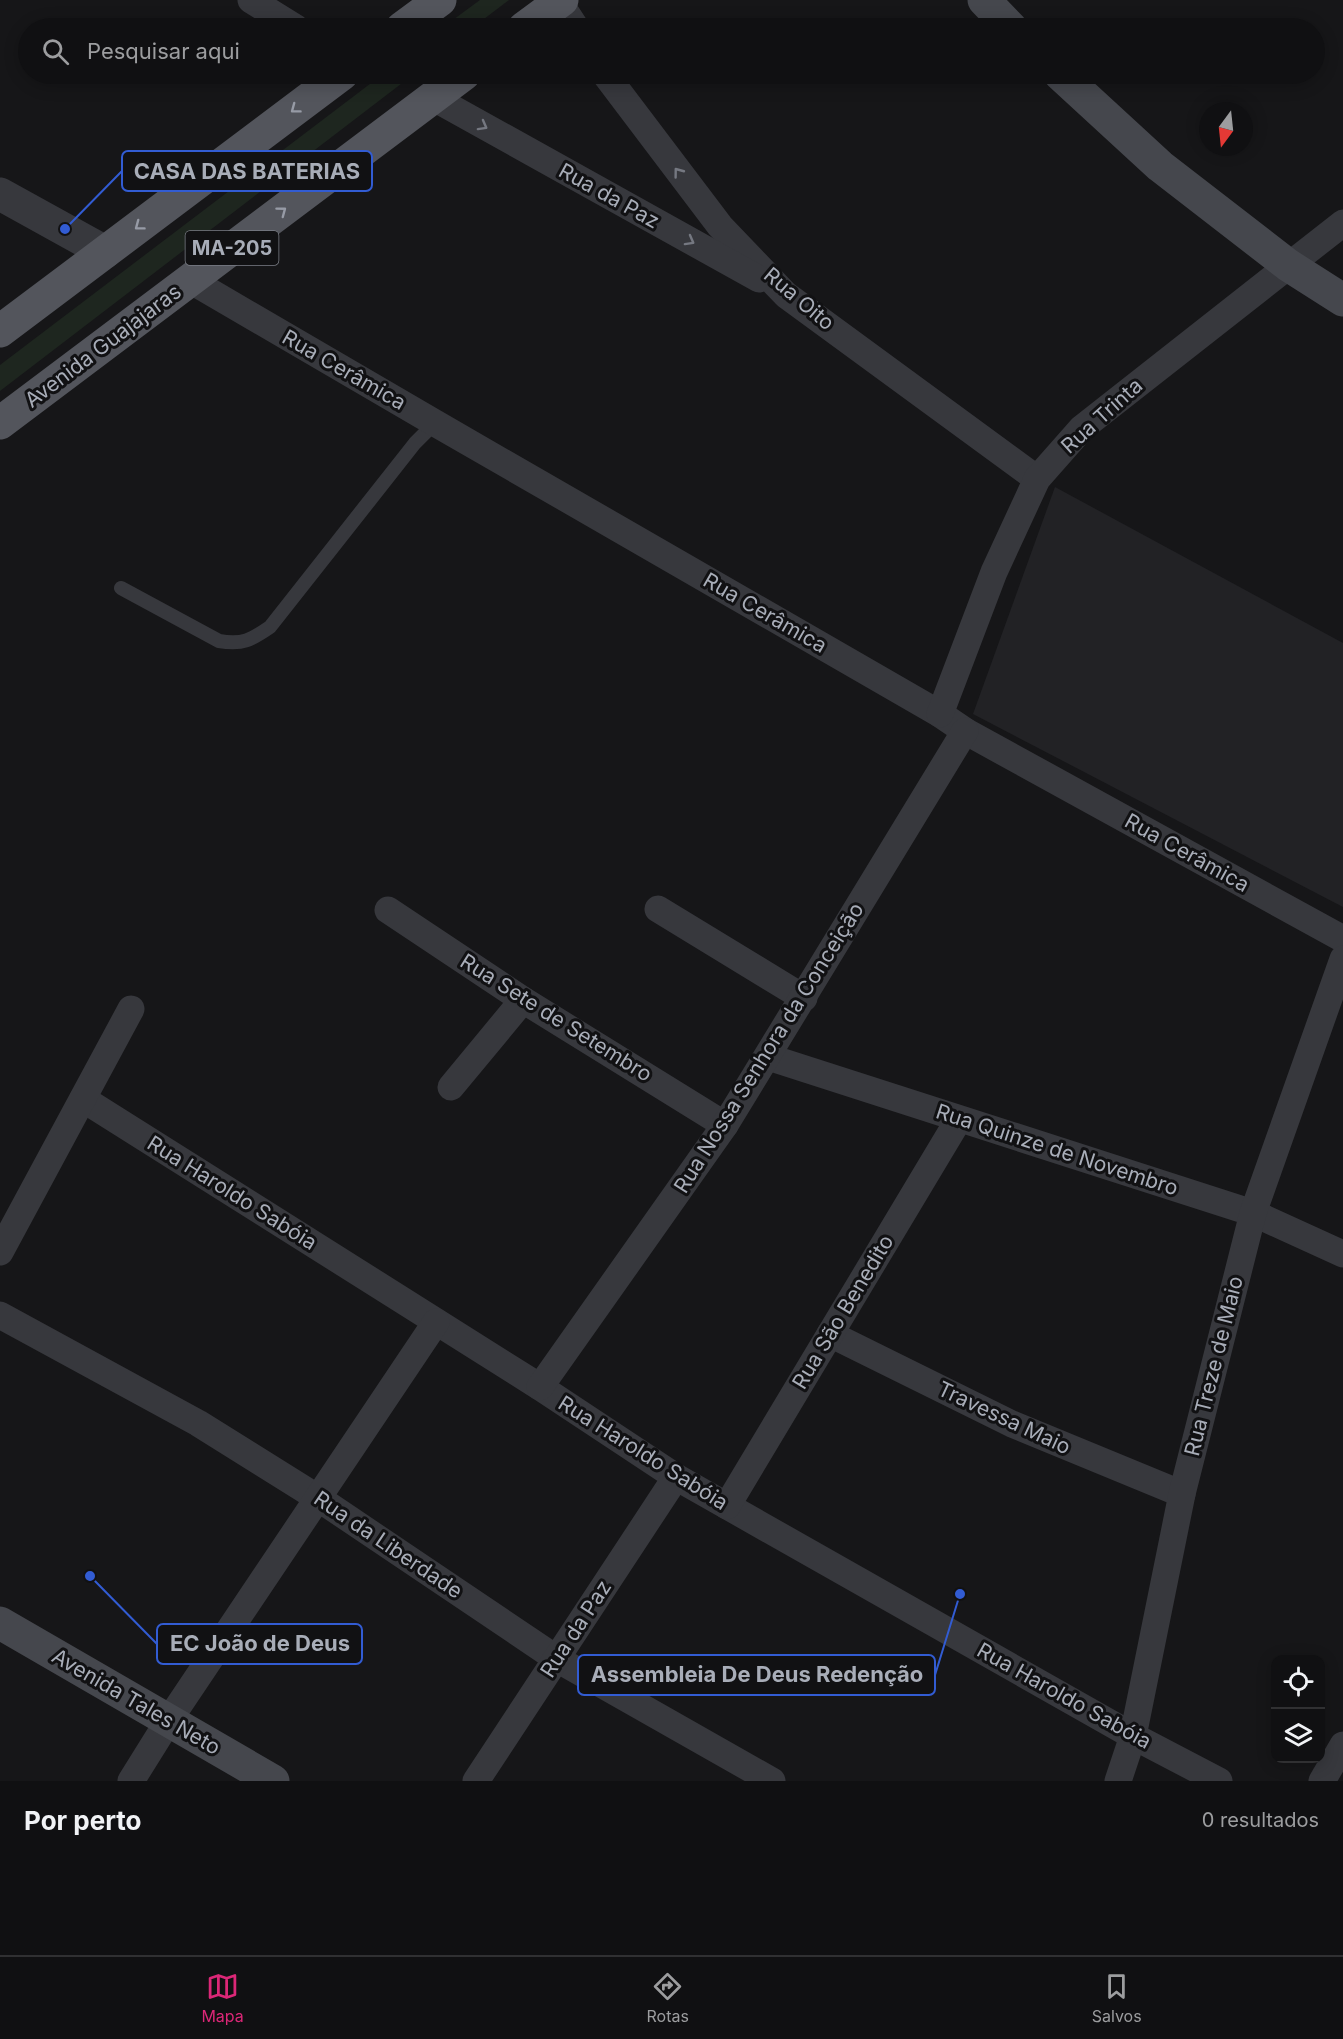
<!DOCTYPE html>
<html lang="pt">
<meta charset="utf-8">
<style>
:root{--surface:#101012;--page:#1e1e20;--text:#f1f3f6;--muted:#9c9d9f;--line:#303032;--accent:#db2777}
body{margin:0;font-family:Inter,sans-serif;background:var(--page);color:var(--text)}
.controls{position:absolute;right:18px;bottom:18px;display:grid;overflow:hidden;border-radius:12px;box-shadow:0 3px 15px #0003}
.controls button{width:54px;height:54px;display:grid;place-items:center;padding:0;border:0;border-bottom:2px solid var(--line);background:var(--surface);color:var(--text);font:30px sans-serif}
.compass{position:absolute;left:1199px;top:102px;width:54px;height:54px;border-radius:50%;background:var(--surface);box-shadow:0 3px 15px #0003;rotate:195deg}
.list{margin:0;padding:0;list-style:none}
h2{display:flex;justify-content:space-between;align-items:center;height:78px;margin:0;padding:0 24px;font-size:26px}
h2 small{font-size:20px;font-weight:400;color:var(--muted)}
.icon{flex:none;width:33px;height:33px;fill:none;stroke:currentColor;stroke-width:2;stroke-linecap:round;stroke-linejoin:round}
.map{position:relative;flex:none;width:1343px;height:1781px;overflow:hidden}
.search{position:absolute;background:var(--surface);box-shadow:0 3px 15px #0003;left:18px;right:18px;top:18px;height:66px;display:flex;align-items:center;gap:15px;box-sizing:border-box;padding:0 21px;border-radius:33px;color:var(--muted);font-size:22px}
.sheet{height:174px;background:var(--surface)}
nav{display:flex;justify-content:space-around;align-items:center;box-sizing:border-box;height:84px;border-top:2px solid var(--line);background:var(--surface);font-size:16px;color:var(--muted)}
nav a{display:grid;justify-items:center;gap:3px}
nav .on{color:var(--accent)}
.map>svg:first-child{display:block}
.built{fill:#222225}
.grass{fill:#1e261f}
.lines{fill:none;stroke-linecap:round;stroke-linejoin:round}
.service{stroke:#37383d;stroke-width:14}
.minor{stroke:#37383d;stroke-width:27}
.tertiary{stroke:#37383d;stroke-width:33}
.secondary{stroke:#45474d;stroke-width:33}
.primary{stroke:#53555c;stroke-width:33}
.oneway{stroke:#979ba6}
.oneway2{stroke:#757881}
.labels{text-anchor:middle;stroke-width:6;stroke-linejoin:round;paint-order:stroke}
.shield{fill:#111113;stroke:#7b7e86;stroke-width:1.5}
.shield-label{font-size:20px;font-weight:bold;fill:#a8adb8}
.street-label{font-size:21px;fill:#a8adb8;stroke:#111113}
.leader{fill:none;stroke:#325cd3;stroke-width:2}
.callout-dot{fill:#325cd3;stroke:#111113;stroke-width:2}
.callout{fill:#111113;stroke:#325cd3;stroke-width:2}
.callout-label{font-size:22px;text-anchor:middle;font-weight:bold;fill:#a8adb8}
</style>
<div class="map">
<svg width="1343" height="1781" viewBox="0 0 1343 1781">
<rect width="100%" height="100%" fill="#161618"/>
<polygon class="built" points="1055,487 1343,643 1343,907 973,714"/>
<g class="grass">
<polygon points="480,0 509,0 472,28 442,28"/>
<polygon points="383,74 414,74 0,391 0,365"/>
</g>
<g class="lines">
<path class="service" d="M121,588L219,641C243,645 251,640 270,627L415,443L435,423"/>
<g class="minor">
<polyline points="251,0 296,28"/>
<polyline points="559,2 576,28"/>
<polyline points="605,74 720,226 786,295 1037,479"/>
<polyline points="432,97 759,279"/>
<polyline points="190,280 435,423 940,714 965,731 1343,939"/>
<polyline points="940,714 994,572 1037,479 1082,428 1343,223"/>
<polyline points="658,909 804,998"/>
<polyline points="388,910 523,1000 725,1125"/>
<polyline points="768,1057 1253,1213 1343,1254"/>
<polyline points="451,1087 523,1000"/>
<polyline points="83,1099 540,1387 676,1477 1133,1736 1219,1781"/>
<polyline points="0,1252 131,1009"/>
<polyline points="0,1315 198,1423 318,1498 557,1659 772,1781"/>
<polyline points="830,1334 1012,1424 1182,1494"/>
<polyline points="540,1387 725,1125 965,731"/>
<polyline points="727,1506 959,1119"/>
<polyline points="131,1781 169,1720 436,1322"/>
<polyline points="476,1781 676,1477"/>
<polyline points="1118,1781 1133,1736 1182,1494 1253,1213 1343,959"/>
<polyline points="1322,1781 1343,1745"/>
</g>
<polyline class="tertiary" points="0,194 105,252"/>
<g class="secondary">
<polyline points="984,0 1011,28"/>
<polyline points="1060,74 1160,166 1288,265 1343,300"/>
<polyline points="0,1623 273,1781"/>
</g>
<g class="primary">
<polyline points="402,28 440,0"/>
<polyline points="524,28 562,0"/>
<polyline points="0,331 342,74"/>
<polyline points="0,423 464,74"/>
</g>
</g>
<defs><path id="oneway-chevron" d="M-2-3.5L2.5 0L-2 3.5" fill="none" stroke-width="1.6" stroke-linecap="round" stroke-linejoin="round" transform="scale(1.5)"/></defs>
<g class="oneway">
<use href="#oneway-chevron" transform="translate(295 109) rotate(143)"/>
<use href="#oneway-chevron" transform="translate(282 211) rotate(-37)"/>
<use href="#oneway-chevron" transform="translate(139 226) rotate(143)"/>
</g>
<g class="oneway2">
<use href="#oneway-chevron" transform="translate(483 126) rotate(29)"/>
<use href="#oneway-chevron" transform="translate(678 172) rotate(-127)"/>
<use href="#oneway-chevron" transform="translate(690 241) rotate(29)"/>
</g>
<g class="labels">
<rect class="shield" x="185.5" y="231" width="93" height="34" rx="4.5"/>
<g class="shield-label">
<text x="232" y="255">MA-205</text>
</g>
<g class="street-label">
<text transform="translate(609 196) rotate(29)" y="7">Rua da Paz</text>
<text transform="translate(799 299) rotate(40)" y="7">Rua Oito</text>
<text transform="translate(103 346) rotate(-37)" y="7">Avenida Guajajaras</text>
<text transform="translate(344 370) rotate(30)" y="7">Rua Cerâmica</text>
<text transform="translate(1102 416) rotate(-42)" y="7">Rua Trinta</text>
<text transform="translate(765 613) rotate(30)" y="7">Rua Cerâmica</text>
<text transform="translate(1187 853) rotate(29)" y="7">Rua Cerâmica</text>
<text transform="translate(556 1018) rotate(32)" y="7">Rua Sete de Setembro</text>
<text transform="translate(769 1048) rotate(-58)" y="7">Rua Nossa Senhora da Conceição</text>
<text transform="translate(1057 1150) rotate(18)" y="7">Rua Quinze de Novembro</text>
<text transform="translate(232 1193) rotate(32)" y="7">Rua Haroldo Sabóia</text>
<text transform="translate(843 1312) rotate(-59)" y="7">Rua São Benedito</text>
<text transform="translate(1214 1366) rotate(-76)" y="7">Rua Treze de Maio</text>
<text transform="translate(1004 1418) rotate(25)" y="7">Travessa Maio</text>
<text transform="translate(643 1453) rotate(32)" y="7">Rua Haroldo Sabóia</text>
<text transform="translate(388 1545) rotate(34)" y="7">Rua da Liberdade</text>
<text transform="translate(576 1629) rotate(-57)" y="7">Rua da Paz</text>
<text transform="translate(1064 1696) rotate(29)" y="7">Rua Haroldo Sabóia</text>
<text transform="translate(136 1702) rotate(30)" y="7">Avenida Tales Neto</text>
</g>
</g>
<path class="leader" d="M65 229L122 171M90 1576L157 1644M960 1594L935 1675"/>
<g class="callout-dot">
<circle cx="65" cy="229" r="6"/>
<circle cx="90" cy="1576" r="6"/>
<circle cx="960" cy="1594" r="6"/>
</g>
<g class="callout">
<rect x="122" y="151" width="250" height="40" rx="6"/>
<rect x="157" y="1624" width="205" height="40" rx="6"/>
<rect x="578" y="1655" width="357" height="40" rx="6"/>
</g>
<g class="callout-label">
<text x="247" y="179">CASA DAS BATERIAS</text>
<text x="260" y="1651">EC João de Deus</text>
<text x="757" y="1682">Assembleia De Deus Redenção</text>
</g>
</svg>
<div class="controls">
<button><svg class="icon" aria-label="locate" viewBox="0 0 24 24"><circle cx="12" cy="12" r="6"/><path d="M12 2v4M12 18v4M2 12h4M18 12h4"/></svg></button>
<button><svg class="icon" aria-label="layers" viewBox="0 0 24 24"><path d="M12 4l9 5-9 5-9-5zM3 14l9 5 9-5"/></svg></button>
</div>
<svg class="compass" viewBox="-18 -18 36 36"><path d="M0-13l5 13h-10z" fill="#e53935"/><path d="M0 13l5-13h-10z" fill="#9c9d9f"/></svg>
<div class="search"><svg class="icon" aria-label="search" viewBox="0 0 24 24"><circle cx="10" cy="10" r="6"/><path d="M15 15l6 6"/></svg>Pesquisar aqui</div>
</div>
<section class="sheet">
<h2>Por perto<small>0 resultados</small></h2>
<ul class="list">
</ul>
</section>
<nav>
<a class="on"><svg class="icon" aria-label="map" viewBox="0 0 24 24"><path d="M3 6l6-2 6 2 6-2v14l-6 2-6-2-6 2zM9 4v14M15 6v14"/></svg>Mapa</a>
<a><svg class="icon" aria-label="directions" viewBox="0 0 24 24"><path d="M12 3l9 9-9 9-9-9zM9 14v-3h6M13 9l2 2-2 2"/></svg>Rotas</a>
<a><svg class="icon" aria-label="saved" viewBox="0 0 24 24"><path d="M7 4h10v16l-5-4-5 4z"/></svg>Salvos</a>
</nav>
